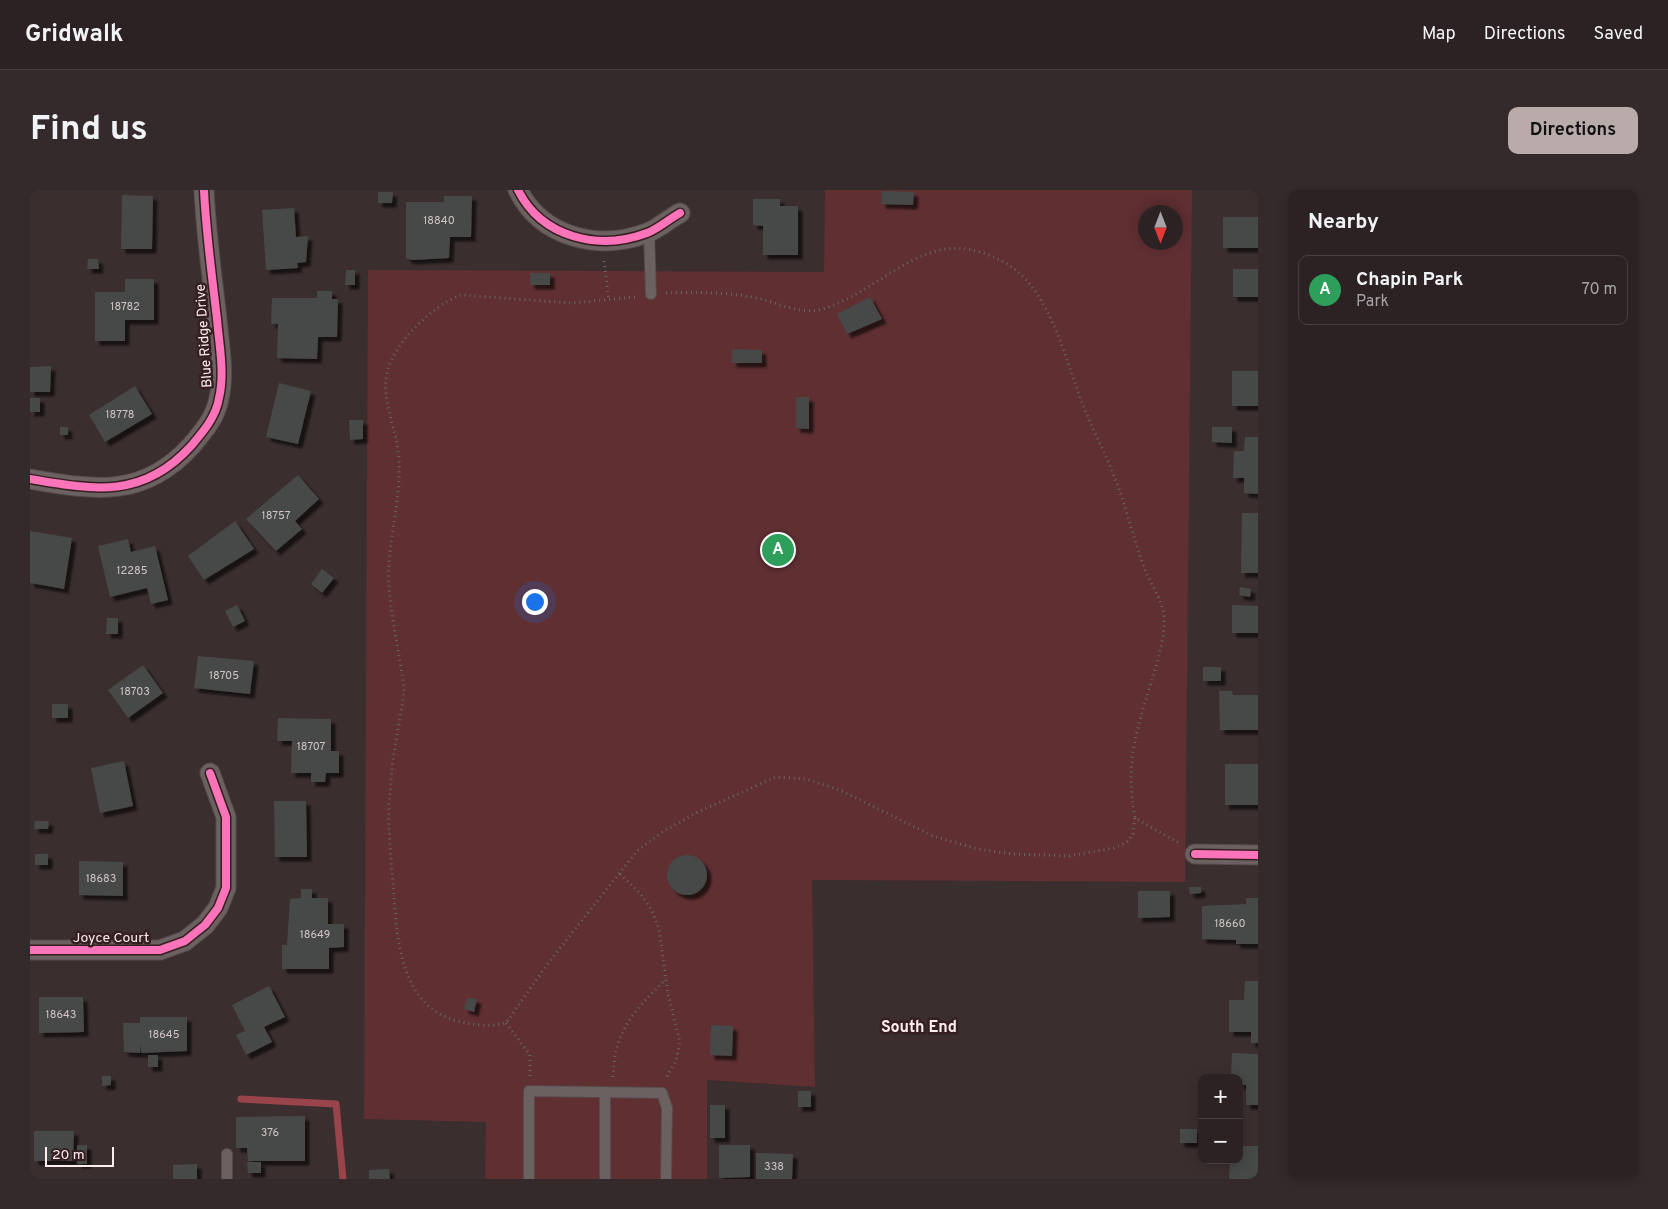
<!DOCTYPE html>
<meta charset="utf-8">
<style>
:root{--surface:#2c2223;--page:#342a2b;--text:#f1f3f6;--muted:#a6a4a6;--line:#483f41;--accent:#baabab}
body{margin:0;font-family:Overpass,sans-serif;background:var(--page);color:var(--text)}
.controls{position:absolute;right:15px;bottom:15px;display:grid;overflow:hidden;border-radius:10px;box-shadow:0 2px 12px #0003}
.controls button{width:45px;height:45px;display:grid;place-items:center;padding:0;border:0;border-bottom:1px solid var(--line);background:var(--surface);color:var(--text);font:25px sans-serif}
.compass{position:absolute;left:1108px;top:15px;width:45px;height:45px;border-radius:50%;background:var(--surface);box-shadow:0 2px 12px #0003;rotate:180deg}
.scale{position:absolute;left:15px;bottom:12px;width:69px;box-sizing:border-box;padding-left:5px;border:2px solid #fee;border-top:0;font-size:14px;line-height:18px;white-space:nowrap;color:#fee;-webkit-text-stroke:4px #361f20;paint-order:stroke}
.you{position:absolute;left:504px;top:411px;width:18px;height:18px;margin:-12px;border:4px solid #fff;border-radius:50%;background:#1a73e8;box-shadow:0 0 0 8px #1a73e833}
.badge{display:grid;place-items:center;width:32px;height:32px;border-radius:50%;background:var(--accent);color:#fff;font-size:16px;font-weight:700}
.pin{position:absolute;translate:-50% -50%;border:2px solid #fff;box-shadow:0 1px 5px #0006}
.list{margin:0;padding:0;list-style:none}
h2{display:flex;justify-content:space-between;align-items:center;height:65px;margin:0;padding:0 20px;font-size:21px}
h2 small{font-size:16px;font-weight:400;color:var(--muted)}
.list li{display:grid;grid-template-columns:32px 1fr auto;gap:15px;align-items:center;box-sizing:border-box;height:70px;margin:0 10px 10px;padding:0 10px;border:1px solid var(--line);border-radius:10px}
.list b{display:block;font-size:19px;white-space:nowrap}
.list p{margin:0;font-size:16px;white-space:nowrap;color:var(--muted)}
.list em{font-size:16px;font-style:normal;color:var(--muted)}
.map{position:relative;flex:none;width:1228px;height:989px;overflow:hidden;border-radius:10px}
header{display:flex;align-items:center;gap:30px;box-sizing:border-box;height:70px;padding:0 25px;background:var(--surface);border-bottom:1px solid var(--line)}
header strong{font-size:24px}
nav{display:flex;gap:28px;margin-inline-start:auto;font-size:18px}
.intro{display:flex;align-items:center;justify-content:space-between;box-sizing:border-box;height:120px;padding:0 30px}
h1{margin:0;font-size:35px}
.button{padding:12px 22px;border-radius:10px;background:var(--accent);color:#111;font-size:18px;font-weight:700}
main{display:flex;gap:30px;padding:0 30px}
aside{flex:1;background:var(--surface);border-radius:10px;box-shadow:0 2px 12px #0003}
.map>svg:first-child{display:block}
.green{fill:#5f2f32;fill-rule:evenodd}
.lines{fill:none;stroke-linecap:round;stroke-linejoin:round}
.stream{stroke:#99434b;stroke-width:7}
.building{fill:#474848;filter:url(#shadow)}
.lane-casing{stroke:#564b4b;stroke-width:12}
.street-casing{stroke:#564b4b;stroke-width:21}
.path{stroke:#6d6465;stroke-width:3;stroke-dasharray:1 4;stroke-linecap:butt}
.lane{stroke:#6c6161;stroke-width:10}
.street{stroke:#6c6161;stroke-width:19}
.cycleway-casing{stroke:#361f20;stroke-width:11}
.cycleway{stroke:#fb73b8;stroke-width:8}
.labels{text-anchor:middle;stroke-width:5;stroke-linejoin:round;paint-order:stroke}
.number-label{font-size:11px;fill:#d1c4c4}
.street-label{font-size:14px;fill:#fee;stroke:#361f20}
.quarter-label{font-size:16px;font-weight:bold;fill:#fee;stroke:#361f20}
</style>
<header>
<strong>Gridwalk</strong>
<nav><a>Map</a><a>Directions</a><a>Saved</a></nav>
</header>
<div class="intro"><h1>Find us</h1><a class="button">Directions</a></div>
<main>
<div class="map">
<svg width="1228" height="989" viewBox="0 0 1228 989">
<defs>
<filter id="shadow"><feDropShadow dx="4.5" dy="4.5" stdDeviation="1" flood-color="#0009"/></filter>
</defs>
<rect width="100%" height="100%" fill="#3b2e2f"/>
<path class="green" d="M795,0H1162L1155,692L782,690L785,897L677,890V989H455L456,932L334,929L338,80L794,82ZM1116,22H1146V52H1116Z"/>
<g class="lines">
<polyline class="stream" points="211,909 306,914 313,989"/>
</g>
<g class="building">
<polygon points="852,1 884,2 883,15 851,14"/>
<polygon points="348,2 363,2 362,13 348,13"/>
<polygon points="92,5 123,6 122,59 91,59"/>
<polygon points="414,6 442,6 441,47 420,47 419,68 382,70 376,68 376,12 414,12"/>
<polygon points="723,9 750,9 750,16 768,16 768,65 733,65 733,36 723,35"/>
<polygon points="264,18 266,47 278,46 276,72 267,73 268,78 236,80 232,20"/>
<rect x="1193" y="27" width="35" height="31"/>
<polygon points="58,69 68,69 69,79 57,79"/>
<rect x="1203" y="79" width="25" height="28"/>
<polygon points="316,80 325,80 325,95 315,95"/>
<rect x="500" y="83" width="20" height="12"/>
<polygon points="95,89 124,89 124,130 95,130 95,151 65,151 65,102 95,102"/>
<polygon points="287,101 302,101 302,109 308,109 307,147 288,147 287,169 247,168 248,134 241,134 242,108 287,108"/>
<polygon points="840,107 852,129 817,144 807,124"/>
<polygon points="702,159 732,160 732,173 702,173"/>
<polygon points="21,176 20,202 0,202 0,177"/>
<rect x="1202" y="181" width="26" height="35"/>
<polygon points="249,193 281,201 268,254 236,247"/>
<polygon points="105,196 122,224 75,252 59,225"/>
<polygon points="766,207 779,207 779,239 766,238"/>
<rect x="0" y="208" width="10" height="14"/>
<polygon points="319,230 333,230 333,249 320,250"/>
<rect x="30" y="237" width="8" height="8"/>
<polygon points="1182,237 1202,237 1202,253 1182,252"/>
<polygon points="1215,247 1228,247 1228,304 1214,303 1214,288 1203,288 1204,261 1214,261"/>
<polygon points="268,285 289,309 265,331 272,339 246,361 216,329"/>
<polygon points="1212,323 1228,323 1228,383 1211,383"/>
<polygon points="205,331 224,359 174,390 158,366"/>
<polygon points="0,341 42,348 34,399 0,393"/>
<polygon points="98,349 101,362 125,356 138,410 121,414 117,398 80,407 68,356"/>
<polygon points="292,379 304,388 292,403 281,394"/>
<polygon points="1210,397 1221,399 1220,407 1209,405"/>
<polygon points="207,415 215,431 203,437 195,421"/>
<polygon points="1202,415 1228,416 1228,443 1202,443"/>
<polygon points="77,428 88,428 88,444 76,444"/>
<polygon points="168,466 224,471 220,504 164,498"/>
<polygon points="113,475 133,503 98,528 78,500"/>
<rect x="1173" y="477" width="18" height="14"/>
<polygon points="1189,501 1202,501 1203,505 1228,505 1228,540 1190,540"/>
<rect x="22" y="514" width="16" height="14"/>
<polygon points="248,528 301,529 301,561 309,561 309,583 296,583 295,592 281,592 281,583 261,583 262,551 247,551"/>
<polygon points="94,571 103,616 70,623 61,578"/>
<rect x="1195" y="574" width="33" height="41"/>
<polygon points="244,611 276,611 277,667 245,667"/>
<polygon points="5,631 19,631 18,639 4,639"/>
<rect x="5" y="664" width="13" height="11"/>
<circle cx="657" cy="685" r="20"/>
<polygon points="49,671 93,672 93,706 49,705"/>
<polygon points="1159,697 1171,697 1171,703 1160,704"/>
<polygon points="271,699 282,699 282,708 298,708 298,734 314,734 314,757 299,758 299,779 252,779 252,755 257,755 260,709 271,708"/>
<polygon points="1108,701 1140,701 1140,727 1108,728"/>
<polygon points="1216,708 1228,708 1228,754 1206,754 1206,750 1172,749 1172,716 1216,714"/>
<polygon points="1215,791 1228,791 1228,853 1221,853 1221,842 1199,842 1199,810 1214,810"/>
<polygon points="239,796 255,827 234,837 242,852 216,865 206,845 215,841 202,815"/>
<polygon points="9,807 53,807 54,842 9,843"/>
<polygon points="437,808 447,809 444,822 434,819"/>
<polygon points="110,827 157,827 157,861 111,863 110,853 110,863 94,862 93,833 110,833"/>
<polygon points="681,835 703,836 702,866 680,865"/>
<polygon points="1202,863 1228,864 1228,915 1216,915 1216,895 1209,895 1209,888 1201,888"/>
<rect x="118" y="865" width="10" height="12"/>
<polygon points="72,886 81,886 81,895 72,896"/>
<rect x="768" y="901" width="13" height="16"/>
<rect x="680" y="915" width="15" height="33"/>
<polygon points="275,926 275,971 218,971 217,958 206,958 206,927"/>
<rect x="1150" y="939" width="17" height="14"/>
<polygon points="4,941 44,941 43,971 4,971"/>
<rect x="47" y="955" width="10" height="19"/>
<polygon points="689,955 720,955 720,987 689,988"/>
<polygon points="1209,956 1228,956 1228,989 1199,989 1200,970 1209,970"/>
<polygon points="726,963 763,964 762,989 726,989"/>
<polygon points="217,972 231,972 231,983 218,983"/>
<polygon points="167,974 167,989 143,989 143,975"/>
<polygon points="359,979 360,989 339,989 339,980"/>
</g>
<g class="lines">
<defs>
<g id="lane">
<polyline points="619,42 621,104"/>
<polyline points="575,903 575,989"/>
<polyline points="197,964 197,989"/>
<polyline points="499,989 499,901 632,903 637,918 636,989"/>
</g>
<g id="street">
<path d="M488,0C512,48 569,61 617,43C628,39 639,29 650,23"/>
<path d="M0,289C64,300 113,309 161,256C173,242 186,227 189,208C195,183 189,154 187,129C182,86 176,43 174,0"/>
<polyline points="1165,664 1228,665"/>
<polyline points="0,760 130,760 155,751 175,735 188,718 196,698 196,627 180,583"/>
</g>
</defs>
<use href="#lane" class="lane-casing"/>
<use href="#street" class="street-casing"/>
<g class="path">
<polyline points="574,71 579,110"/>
<path d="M636,103C665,102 698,102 727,108C749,113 769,125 792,119C840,106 886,51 937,59C960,63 983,74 999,93C1027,128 1037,174 1053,215C1062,239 1075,262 1084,286C1096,316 1103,347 1114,377C1120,394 1132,408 1134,426C1135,451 1127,473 1120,496C1105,547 1095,575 1105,628L1149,653"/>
<path d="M605,107L541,113L431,105C403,115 364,153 357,182C351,213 368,241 369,271C371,306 361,339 359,374C357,415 369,457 374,498C373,516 369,533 366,550C362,571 361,593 359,614C358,641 361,668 363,694C367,746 368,818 431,832C445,835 461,837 476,833L519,772L607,661L634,641L668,622L746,587L776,589L810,600L903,646L947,659L983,664L1039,666L1084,658L1097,652L1103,644L1105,628"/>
<polyline points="590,684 610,703 621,719 629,739 638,804 650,852 646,871 636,888"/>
<polyline points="476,833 500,865 500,886"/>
<path d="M583,887C584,840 605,820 636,789"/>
</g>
<use href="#lane" class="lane"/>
<use href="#street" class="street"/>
<defs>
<g id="cycleway">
<path d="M488,0C512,48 569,61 617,43C628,39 639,29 650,23"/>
<path d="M0,289C64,300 113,309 161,256C173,242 186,227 189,208C195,183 189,154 187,129C182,86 176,43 174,0"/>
<polyline points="1165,664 1228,665"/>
<polyline points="0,760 130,760 155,751 175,735 188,718 196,698 196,627 180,583"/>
</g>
</defs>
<use href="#cycleway" class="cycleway-casing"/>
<use href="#cycleway" class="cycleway"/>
</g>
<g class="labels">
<g class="number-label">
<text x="409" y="34">18840</text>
<text x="95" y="120">18782</text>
<text x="90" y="228">18778</text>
<text x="246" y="329">18757</text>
<text x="102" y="384">12285</text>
<text x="194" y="489">18705</text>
<text x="105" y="505">18703</text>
<text x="281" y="560">18707</text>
<text x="71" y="692">18683</text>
<text x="1200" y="737">18660</text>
<text x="285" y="748">18649</text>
<text x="31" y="828">18643</text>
<text x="134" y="848">18645</text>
<text x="240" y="946">376</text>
<text x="744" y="980">338</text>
</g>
<g class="street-label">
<text transform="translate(173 146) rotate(-94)" y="5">Blue Ridge Drive</text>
<text x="81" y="752">Joyce Court</text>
</g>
<g class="quarter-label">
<text x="889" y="842">South End</text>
</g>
</g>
</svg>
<div class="controls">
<button>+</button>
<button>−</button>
</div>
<svg class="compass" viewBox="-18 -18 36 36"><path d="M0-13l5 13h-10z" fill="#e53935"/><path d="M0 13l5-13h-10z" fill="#a6a4a6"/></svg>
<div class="scale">20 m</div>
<div class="you"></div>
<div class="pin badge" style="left:748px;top:360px;background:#2e9e5b">A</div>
</div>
<aside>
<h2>Nearby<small></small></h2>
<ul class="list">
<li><span class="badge" style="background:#2e9e5b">A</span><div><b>Chapin Park</b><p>Park</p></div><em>70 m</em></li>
</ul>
</aside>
</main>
